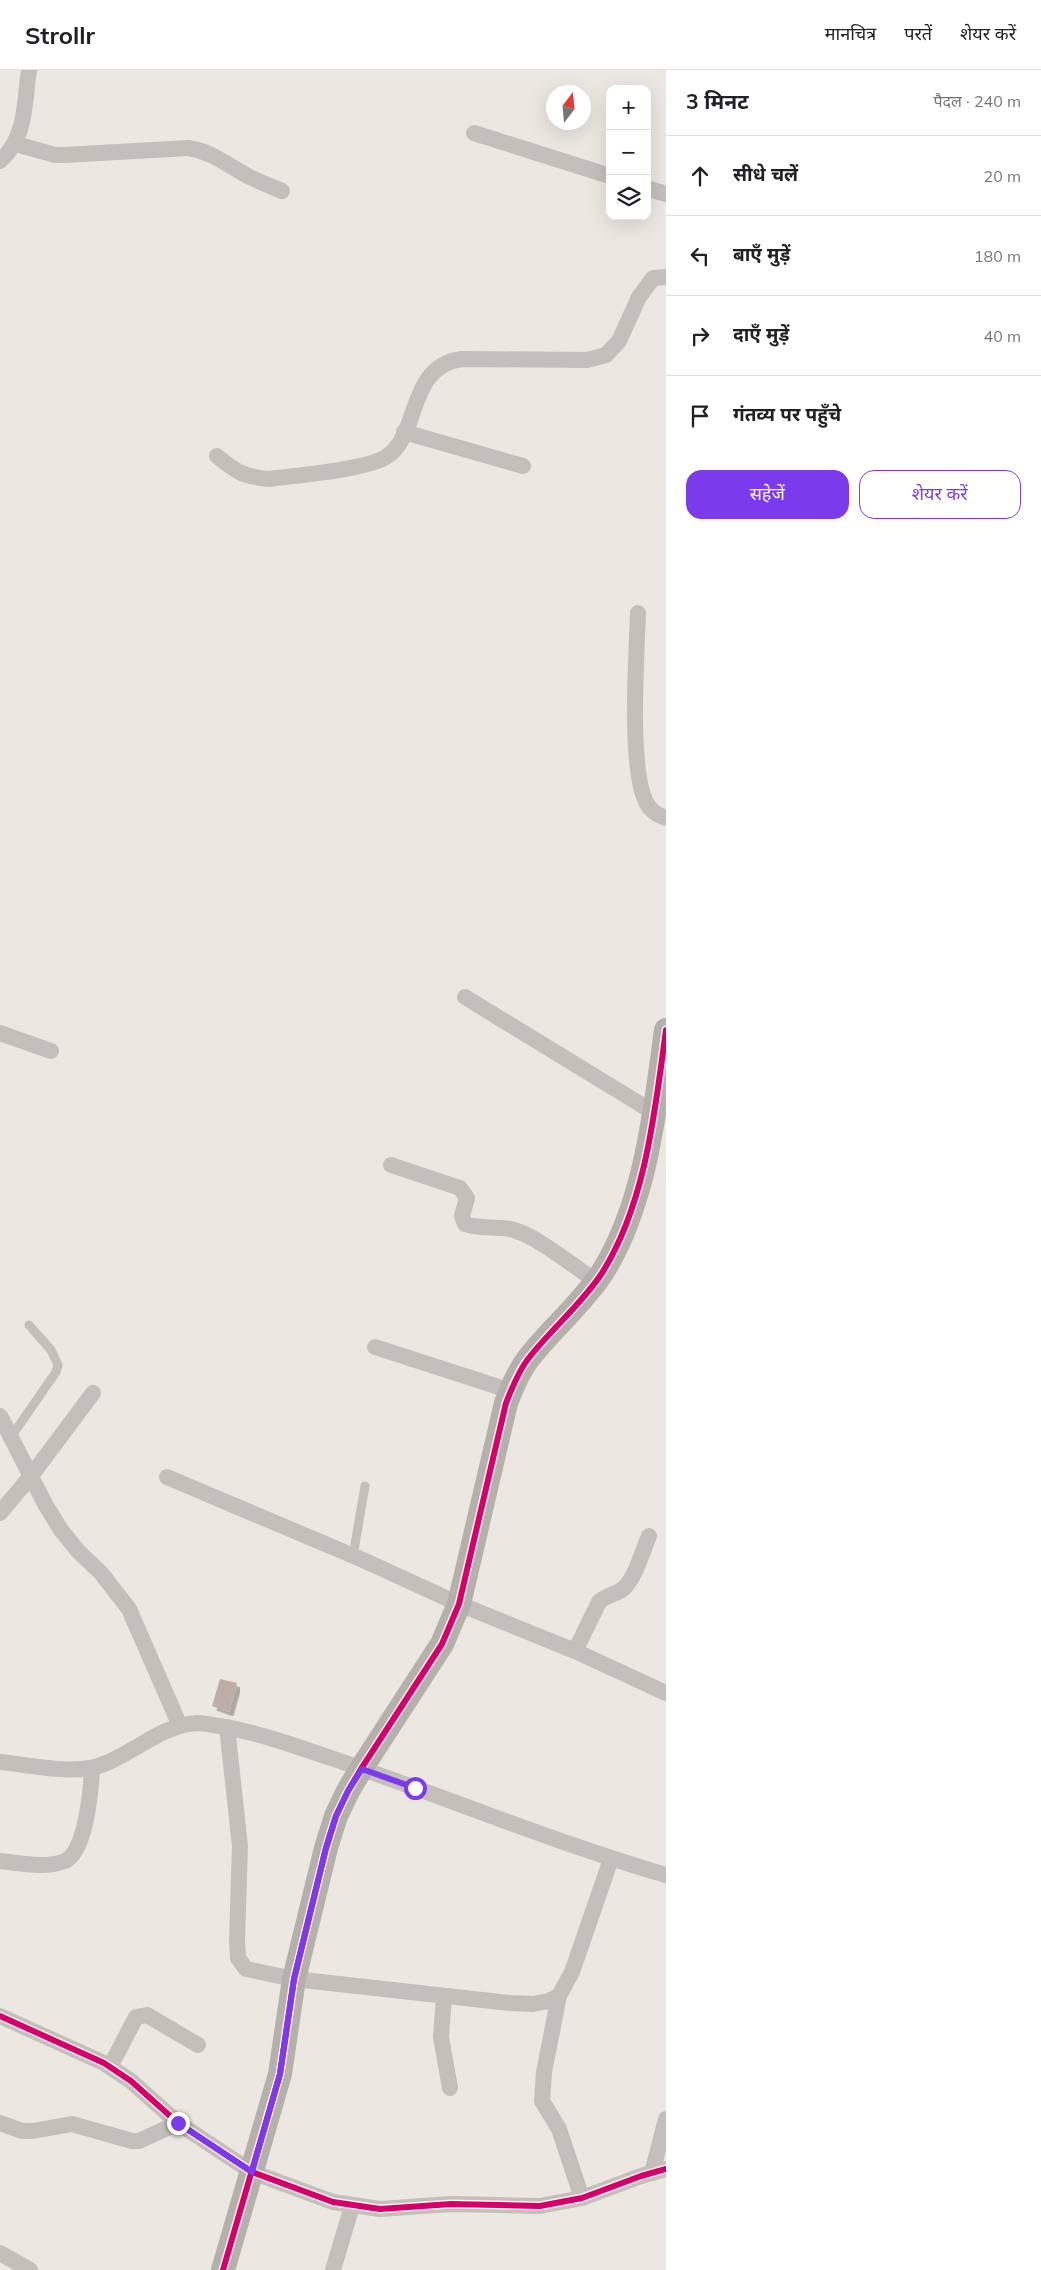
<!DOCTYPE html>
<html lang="hi">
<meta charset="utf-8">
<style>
:root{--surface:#fff;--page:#f6f6f6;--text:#202124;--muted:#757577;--line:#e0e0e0;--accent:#7c3aed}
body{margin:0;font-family:Mulish,"Noto Sans Devanagari",sans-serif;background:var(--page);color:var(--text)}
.controls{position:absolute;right:15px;top:15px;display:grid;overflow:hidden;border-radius:10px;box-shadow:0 5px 20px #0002}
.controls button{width:45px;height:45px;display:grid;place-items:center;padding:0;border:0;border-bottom:1px solid var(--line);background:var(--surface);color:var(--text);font:25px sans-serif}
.compass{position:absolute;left:546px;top:15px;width:45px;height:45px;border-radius:50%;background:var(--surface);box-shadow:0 5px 20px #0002;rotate:16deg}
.stop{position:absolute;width:15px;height:15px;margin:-11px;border:4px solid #7c3aed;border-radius:50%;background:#fff}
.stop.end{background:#7c3aed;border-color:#fff;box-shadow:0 1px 5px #0008}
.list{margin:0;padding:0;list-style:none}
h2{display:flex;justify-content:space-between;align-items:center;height:65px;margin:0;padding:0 20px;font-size:21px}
h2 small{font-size:16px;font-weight:400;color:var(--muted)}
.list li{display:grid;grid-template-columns:32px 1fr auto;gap:15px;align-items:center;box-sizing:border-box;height:80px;padding:0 20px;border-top:1px solid var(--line)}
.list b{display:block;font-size:19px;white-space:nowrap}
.list em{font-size:16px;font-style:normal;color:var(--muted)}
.actions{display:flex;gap:10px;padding:15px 20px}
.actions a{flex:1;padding:11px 0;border:1px solid var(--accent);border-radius:15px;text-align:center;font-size:18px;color:var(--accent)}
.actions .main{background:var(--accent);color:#fff}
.icon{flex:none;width:28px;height:28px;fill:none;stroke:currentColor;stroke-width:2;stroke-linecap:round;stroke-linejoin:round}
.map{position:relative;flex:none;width:666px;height:2200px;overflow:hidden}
header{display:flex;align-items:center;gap:30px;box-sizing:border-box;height:70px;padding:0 25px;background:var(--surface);border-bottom:1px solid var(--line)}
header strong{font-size:24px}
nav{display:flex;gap:28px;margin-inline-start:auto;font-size:18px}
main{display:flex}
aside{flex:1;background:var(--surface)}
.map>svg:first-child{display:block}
.building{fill:#bcaea5;filter:url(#shadow)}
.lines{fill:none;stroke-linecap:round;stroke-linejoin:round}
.lane{stroke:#c4bfba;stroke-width:9}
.street{stroke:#c4bfba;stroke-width:16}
.secondary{stroke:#b5b0ab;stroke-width:24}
.cycleway-casing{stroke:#f7f2e9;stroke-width:9}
.cycleway{stroke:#d6006c;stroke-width:6}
.route{stroke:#7c3aed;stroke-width:6}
</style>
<header>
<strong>Strollr</strong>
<nav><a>मानचित्र</a><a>परतें</a><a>शेयर करें</a></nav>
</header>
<main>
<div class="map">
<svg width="666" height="2200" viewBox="0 0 666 2200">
<defs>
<filter id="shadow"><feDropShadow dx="4.5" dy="4.5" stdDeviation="0" flood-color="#0004"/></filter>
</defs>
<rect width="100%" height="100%" fill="#ebe7e1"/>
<polygon class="building" points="220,1609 237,1613 229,1642 212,1636"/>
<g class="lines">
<g class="lane">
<polyline points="11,1367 56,1302 58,1295 51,1280 29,1255"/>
<polyline points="353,1486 365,1416"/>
</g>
<g class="street">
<polyline points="474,63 610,106"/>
<path d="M16,74L55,85H65L188,78C211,81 226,94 246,105C257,111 270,116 282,121"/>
<path d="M0,91C27,67 24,33 29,0"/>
<polyline points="647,118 666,124"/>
<polyline points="404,362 523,396"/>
<path d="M217,386C236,402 244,407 270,409C296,405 370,400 389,385C420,361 408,297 461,289L587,290L606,285L619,271L639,227L653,208L666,207"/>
<path d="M638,543C637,580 627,713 650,738C654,743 660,746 666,748"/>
<polyline points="465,927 653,1042"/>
<polyline points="0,963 51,981"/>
<path d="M391,1095L460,1118L467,1128L462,1146L465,1154C481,1160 498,1155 514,1160C540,1168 573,1196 596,1211"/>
<polyline points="375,1277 511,1321"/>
<polyline points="0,1346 45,1434 61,1460 78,1481 101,1503 129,1539 180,1656"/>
<polyline points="167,1407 363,1490 459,1534 575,1581 666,1623"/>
<polyline points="0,1443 31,1406 93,1323"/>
<path d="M575,1581L599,1532C606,1525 615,1525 623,1519C636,1507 642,1482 649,1466"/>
<polyline points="227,1657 240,1776 237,1870 238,1888 246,1899 294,1909 510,1933 533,1934 549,1931 559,1926 572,1902 611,1789"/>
<path d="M0,1692C31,1695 75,1706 104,1694C135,1682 162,1655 197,1653C204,1653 212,1655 219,1656C258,1662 294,1676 331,1688C443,1726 553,1772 666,1805"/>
<path d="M0,1791C20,1793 46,1799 65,1791C86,1781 91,1720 92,1698"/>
<polyline points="444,1926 441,1967 450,2018"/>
<polyline points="559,1926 544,2002 542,2031 559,2059 582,2128"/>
<polyline points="0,1946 104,1993 131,2011 178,2053 252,2102 333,2132 380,2139 451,2134 540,2136 582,2128 641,2106 666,2099"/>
<polyline points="110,1997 136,1947 147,1945 198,1975"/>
<polyline points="0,2053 22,2061 33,2061 72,2054 132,2071 139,2071 178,2053"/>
<polyline points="652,2103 666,2049"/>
<polyline points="0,2183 30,2200"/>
<polyline points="333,2200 352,2136"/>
</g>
<path class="secondary" d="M223,2200L280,2004L294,1909L326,1778L336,1746L348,1721L361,1699L442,1574L459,1534L506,1333C512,1318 518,1302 528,1289C551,1259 581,1235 602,1203C646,1133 655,1040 666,960"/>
<defs>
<g id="cycleway">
<polyline points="0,1946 104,1993 131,2011 178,2053 252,2102 333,2132 380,2139 451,2134 540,2136 582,2128 641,2106 666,2099"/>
<path d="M223,2200L280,2004L294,1909L326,1778L336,1746L348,1721L361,1699L442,1574L459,1534L506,1333C512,1318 518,1302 528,1289C551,1259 581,1235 602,1203C646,1133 655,1040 666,960"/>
</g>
</defs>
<use href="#cycleway" class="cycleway-casing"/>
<use href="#cycleway" class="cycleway"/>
</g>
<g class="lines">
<polyline class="route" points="178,2053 252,2102 280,2004 294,1909 326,1778 336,1746 348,1721 362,1699 415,1718"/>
</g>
</svg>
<div class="controls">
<button>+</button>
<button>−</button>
<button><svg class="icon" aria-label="layers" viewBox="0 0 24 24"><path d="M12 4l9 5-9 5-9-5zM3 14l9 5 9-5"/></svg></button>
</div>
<svg class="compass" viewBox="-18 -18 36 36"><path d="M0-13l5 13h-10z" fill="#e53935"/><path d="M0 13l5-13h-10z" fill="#757577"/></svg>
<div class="stop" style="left:415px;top:1718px"></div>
<div class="stop end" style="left:178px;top:2053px"></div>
</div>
<aside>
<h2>3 मिनट<small>पैदल · 240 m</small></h2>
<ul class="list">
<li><svg class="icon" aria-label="ahead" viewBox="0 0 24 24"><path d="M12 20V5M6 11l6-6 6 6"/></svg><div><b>सीधे चलें</b></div><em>20 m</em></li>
<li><svg class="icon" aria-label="left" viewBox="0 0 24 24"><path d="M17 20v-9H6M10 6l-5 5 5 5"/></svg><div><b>बाएँ मुड़ें</b></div><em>180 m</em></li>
<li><svg class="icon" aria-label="right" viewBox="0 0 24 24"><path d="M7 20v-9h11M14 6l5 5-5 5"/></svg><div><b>दाएँ मुड़ें</b></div><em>40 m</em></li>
<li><svg class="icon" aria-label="arrive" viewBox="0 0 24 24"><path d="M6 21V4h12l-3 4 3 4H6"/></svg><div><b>गंतव्य पर पहुँचे</b></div></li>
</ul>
<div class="actions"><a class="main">सहेजें</a><a>शेयर करें</a></div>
</aside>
</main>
